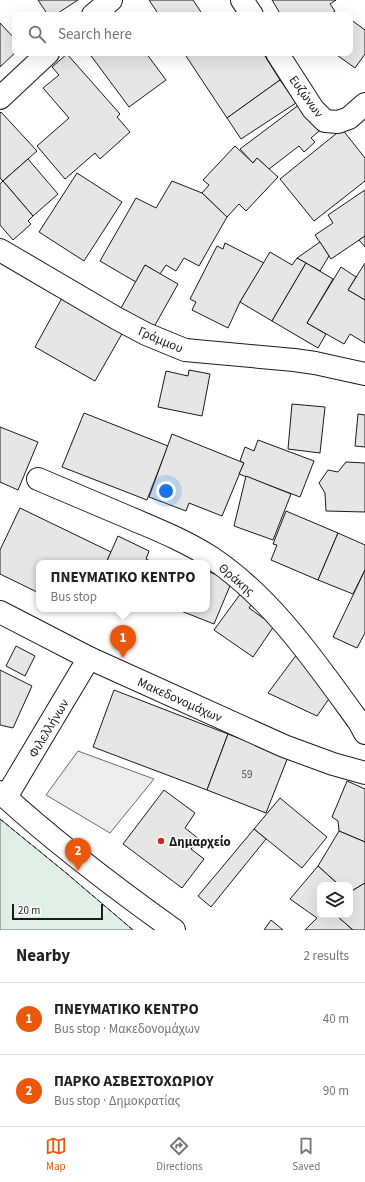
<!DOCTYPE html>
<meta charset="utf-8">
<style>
:root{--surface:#fff;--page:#f2f2f2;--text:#202124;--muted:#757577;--line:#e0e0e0;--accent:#ea580c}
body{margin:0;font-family:"Source Sans 3",sans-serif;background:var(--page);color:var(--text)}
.controls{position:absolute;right:12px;bottom:12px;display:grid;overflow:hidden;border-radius:8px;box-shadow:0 4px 16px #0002}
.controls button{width:36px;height:36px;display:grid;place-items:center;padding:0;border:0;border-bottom:1px solid var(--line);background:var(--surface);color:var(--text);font:20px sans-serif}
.scale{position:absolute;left:12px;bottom:10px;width:91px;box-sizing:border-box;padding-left:4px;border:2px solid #1a1a1a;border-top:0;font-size:11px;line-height:14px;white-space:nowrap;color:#1a1a1a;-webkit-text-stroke:3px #fff;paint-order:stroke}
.you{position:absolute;left:166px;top:491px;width:14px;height:14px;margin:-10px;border:3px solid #fff;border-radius:50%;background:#1a73e8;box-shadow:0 0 0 6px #1a73e833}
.badge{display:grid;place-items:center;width:26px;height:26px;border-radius:50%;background:var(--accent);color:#fff;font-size:13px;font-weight:700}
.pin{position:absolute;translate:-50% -33px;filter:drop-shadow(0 1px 2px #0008)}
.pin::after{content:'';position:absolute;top:21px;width:14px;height:12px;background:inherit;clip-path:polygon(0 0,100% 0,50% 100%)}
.popup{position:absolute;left:36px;top:560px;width:174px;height:52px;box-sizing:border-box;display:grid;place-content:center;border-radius:8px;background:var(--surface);filter:drop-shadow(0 1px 3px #0005);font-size:13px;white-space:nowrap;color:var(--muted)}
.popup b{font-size:15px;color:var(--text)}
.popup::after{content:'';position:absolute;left:50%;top:100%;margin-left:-8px;border:8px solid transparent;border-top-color:var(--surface)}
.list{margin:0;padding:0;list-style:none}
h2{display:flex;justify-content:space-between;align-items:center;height:52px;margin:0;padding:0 16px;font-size:17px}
h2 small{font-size:13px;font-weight:400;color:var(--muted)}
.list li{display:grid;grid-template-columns:26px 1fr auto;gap:12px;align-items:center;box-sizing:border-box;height:72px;padding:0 16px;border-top:1px solid var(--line)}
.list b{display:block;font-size:15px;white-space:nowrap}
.list p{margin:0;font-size:13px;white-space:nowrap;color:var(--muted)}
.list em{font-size:13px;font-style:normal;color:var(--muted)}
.icon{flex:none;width:22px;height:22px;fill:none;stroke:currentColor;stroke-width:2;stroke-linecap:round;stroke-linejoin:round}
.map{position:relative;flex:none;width:365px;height:930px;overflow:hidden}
.search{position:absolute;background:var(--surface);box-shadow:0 4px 16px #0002;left:12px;right:12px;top:12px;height:44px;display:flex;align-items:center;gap:10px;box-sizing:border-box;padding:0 14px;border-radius:8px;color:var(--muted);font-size:15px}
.sheet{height:196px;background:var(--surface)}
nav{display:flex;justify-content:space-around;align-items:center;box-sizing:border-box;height:56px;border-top:1px solid var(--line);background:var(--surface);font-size:11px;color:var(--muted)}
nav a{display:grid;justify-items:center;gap:2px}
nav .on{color:var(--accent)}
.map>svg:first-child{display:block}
.green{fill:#e0efe3;stroke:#6a6a6a}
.parking{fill:#ededed;stroke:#6a6a6a}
.building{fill:#e6e6e6;stroke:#1a1a1a}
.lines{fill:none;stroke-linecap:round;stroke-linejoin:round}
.minor-casing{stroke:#1a1a1a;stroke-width:24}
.secondary-casing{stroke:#1a1a1a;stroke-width:24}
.minor{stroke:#fff;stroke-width:22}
.secondary{stroke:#fff;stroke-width:22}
.fence{stroke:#1a1a1a;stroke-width:1;stroke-dasharray:5 2;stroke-linecap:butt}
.poi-dot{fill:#c62828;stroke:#fff;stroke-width:1.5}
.labels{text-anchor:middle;stroke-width:3;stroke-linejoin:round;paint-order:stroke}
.number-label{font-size:11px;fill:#4d4d4d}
.street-label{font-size:13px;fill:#1a1a1a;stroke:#fff}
.poi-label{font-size:13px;font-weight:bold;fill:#1a1a1a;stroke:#fff;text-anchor:start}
</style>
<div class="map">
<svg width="365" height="930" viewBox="0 0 365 930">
<rect width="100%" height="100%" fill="#fff"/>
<polygon class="green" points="0,819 65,872 133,930 0,930"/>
<polygon class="parking" points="78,751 154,779 110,833 46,795"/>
<g class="building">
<polygon points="38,0 78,0 55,15 48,15"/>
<polygon points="149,0 193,0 203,15 159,15"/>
<polygon points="272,0 336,0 330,4 335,11 329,15 281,15"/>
<polygon points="350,19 365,30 365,54 355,68 334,53 350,53"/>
<polygon points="0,23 15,39 15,53 0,67"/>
<polygon points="89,53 146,53 166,80 129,107"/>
<polygon points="184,53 263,53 280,80 227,118"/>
<polygon points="67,54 120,114 117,117 130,132 100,159 95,153 65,179 37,146 69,118 43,88 59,75 52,67"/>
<polygon points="280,80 296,103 241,139 227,118"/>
<polygon points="304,101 325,126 311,138 315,142 304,152 299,146 269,169 257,158 253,163 240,149"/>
<polygon points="1,112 37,151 3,181 0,178 0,113"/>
<polygon points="342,129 365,158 365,181 314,221 280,179"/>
<polygon points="235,146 253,163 257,158 278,177 246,211 239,204 227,217 202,193 209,185 203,180"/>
<polygon points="28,159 58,194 33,216 3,181"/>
<polygon points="77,173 122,202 84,261 39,232"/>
<polygon points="3,181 33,216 28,221 31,224 13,240 0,225 0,184"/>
<polygon points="172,181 202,193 227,217 199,266 184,258 176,271 166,265 160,274 145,265 136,282 100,261 136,198 156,208"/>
<polygon points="365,190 365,236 331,259 315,235 333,223 328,215"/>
<polygon points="365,236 365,247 359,240"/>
<polygon points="320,242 329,256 320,271 297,258"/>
<polygon points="225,243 264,263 240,302 228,328 192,310 196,302 190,299 217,246 223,249"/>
<polygon points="270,252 292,265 297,258 306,263 272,321 240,302"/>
<polygon points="306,263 333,279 307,323 326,334 318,348 272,321"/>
<polygon points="365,263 365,300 348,290"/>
<polygon points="145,265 178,284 154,327 121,308"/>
<polygon points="341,267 356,277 348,290 365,300 365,343 350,334 344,344 307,323"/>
<polygon points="62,298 123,332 95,381 35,347"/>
<polygon points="189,370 210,374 202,416 158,407 166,371 188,376"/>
<polygon points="292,404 325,407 320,453 288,449"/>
<polygon points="84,413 168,446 147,500 62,467"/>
<polygon points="358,414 365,415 365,447 355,446"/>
<polygon points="0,427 38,442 18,490 0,482"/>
<polygon points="172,434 244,463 222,516 189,503 186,511 149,497"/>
<polygon points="258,440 314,461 300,497 239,474 244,463 240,461 245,447 254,451"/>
<polygon points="346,462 365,463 365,512 326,511 325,493 319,483 328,470 338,472"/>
<polygon points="246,476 291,494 273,540 234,526"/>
<polygon points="20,508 111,552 106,563 39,563 39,593 0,574 0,550"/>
<polygon points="286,511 338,533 318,580 271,560 277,545 273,544"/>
<polygon points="338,533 365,545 365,570 353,594 318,580"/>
<polygon points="118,536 149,551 146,559 154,563 106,563"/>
<polygon points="365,570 365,633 357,648 333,637"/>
<polygon points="207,571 232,581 214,624 176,609 207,609"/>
<polygon points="241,593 253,602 249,608 274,626 253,657 214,630"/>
<polygon points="16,646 35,656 25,676 6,666"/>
<polygon points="300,650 333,693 317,716 268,693"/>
<polygon points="0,670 32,686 13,728 0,725"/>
<polygon points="114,690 228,734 207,790 93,747"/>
<polygon points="228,734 288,757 266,813 207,790"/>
<polygon points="347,781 365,789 365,842 339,831 338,821 332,817"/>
<polygon points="164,790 195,813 185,828 199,839 191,849 204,859 182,888 123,844"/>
<polygon points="280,798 327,837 302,868 254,829"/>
<polygon points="254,829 266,839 211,907 198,896"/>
<polygon points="339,831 365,842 365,883 350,892 350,885 339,885 318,866"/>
<polygon points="318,866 339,885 320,885 320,915 336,915 353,930 305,930 317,918 290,899"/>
<polygon points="365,883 365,930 353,930 336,915 350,915 350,892"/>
<polygon points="271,920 283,930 264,930"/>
</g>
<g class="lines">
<defs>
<g id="minor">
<polyline points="242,0 252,15"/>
<polyline points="93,15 111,0"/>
<polyline points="277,53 313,109 325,121 338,122 349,118 365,104"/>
<polyline points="0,98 48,53"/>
<polyline points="0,250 116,318 146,334 185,350 294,360 315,363 365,374"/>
<path d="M38,479C69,492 99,505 130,518C158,530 186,541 212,558C273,599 316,663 359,722L365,733"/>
<polyline points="6,797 89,658"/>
</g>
<g id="secondary">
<polyline points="0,612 89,658 284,746 333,764 365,773"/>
<path d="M0,792C54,842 114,887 174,930"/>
</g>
</defs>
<use href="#minor" class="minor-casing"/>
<use href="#secondary" class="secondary-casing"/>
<use href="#minor" class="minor"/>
<use href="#secondary" class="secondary"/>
<polyline class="fence" points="0,819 65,872 133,930"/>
</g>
<circle class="poi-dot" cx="161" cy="841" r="4"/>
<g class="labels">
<g class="number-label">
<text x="247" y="778">59</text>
</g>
<g class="street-label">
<text transform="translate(307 96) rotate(54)" y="5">Ευζώνων</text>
<text transform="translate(161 339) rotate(23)" y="5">Γράμμου</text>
<text transform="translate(237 579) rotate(40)" y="5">Θράκης</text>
<text transform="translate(180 699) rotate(24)" y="5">Μακεδονομάχων</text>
<text transform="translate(48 728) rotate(-59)" y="5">Φιλελλήνων</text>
</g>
<g class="poi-label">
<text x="169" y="846">Δημαρχείο</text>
</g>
</g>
</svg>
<div class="controls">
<button><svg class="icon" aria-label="layers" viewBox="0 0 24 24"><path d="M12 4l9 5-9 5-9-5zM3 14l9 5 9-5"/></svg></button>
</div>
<div class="scale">20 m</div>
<div class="you"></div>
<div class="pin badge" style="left:123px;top:658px">1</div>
<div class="popup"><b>ΠΝΕΥΜΑΤΙΚΟ ΚΕΝΤΡΟ</b>Bus stop</div>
<div class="pin badge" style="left:78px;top:871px">2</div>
<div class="search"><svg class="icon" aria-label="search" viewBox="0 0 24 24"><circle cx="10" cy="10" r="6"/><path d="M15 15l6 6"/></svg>Search here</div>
</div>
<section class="sheet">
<h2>Nearby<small>2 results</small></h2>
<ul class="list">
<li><span class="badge">1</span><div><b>ΠΝΕΥΜΑΤΙΚΟ ΚΕΝΤΡΟ</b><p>Bus stop · Μακεδονομάχων</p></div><em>40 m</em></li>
<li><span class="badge">2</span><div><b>ΠΑΡΚΟ ΑΣΒΕΣΤΟΧΩΡΙΟΥ</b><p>Bus stop · Δημοκρατίας</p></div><em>90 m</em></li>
</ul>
</section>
<nav>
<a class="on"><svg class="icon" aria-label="map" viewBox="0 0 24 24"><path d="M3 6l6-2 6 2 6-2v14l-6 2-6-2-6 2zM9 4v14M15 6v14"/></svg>Map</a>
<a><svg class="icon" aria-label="directions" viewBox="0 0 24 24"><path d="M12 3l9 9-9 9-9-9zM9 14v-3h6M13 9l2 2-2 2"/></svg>Directions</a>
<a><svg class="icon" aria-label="saved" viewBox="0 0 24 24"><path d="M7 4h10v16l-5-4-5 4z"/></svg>Saved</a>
</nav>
